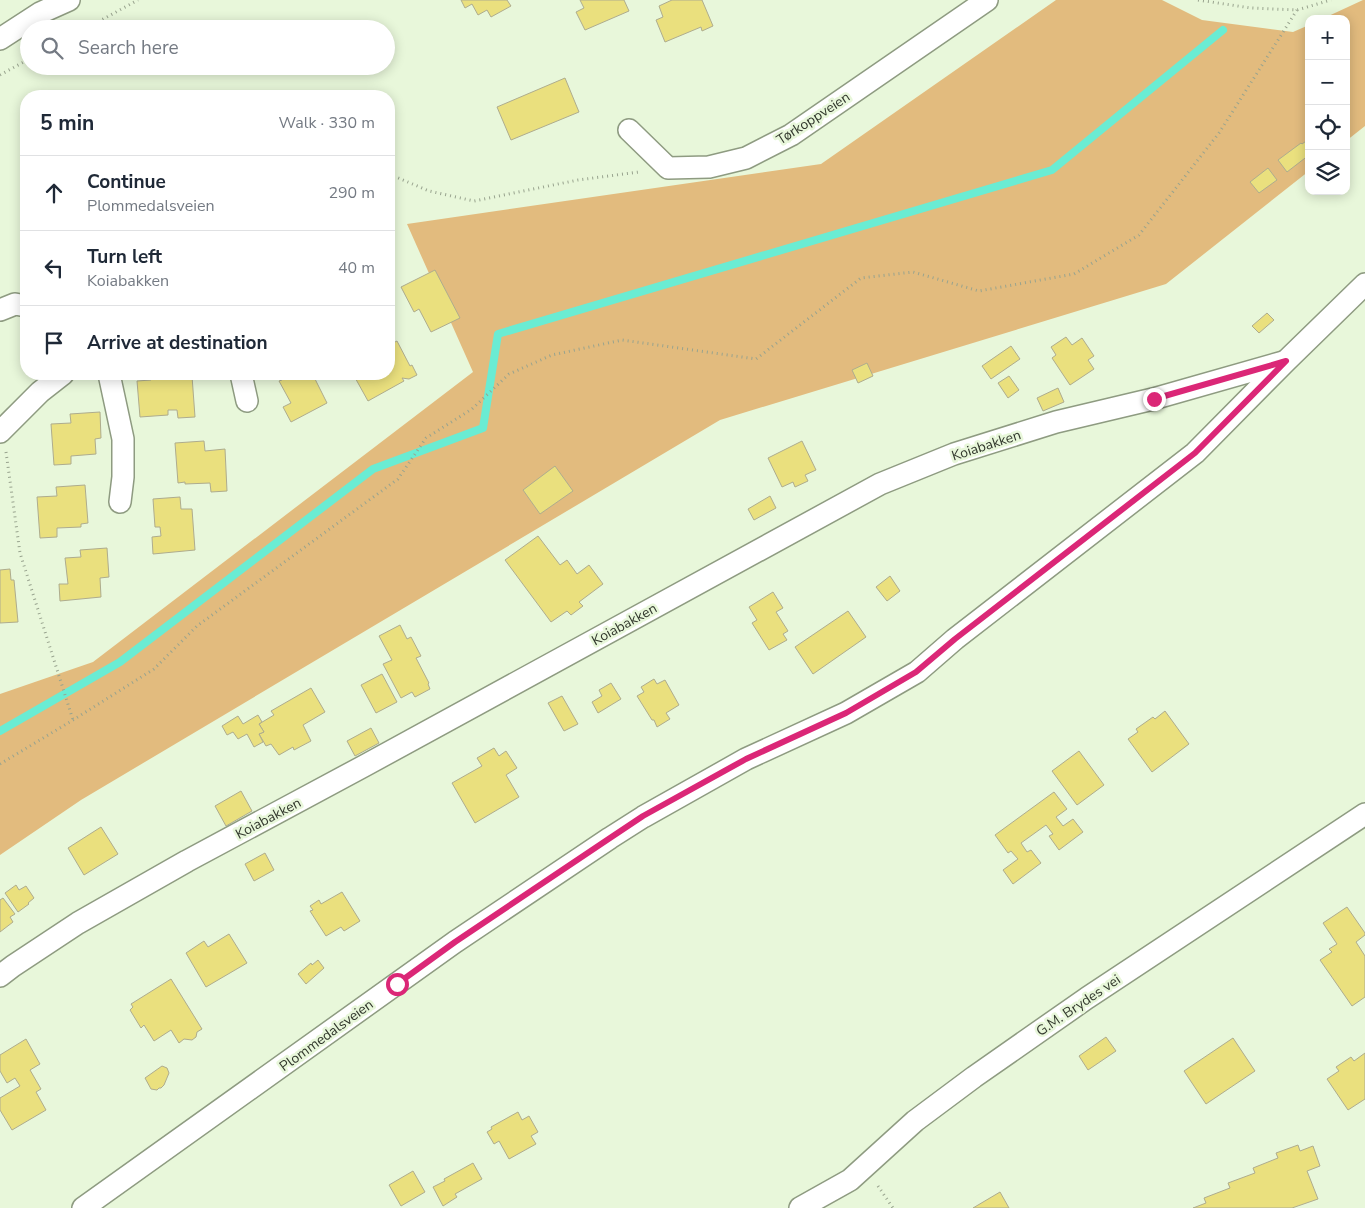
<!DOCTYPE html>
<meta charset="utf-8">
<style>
:root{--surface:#fff;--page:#f2f2f3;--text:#1f2937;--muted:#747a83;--line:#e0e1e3}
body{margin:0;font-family:"Nunito Sans",sans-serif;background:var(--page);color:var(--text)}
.controls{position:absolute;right:15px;top:15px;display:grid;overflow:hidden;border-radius:10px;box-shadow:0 2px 12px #0003}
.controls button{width:45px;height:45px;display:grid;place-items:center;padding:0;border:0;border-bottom:1px solid var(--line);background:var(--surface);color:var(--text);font:25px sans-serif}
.stop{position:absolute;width:15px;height:15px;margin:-11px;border:4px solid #db2777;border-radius:50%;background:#fff}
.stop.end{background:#db2777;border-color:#fff;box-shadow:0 1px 5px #0008}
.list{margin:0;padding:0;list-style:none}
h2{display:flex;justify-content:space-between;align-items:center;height:65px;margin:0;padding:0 20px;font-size:21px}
h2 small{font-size:16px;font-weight:400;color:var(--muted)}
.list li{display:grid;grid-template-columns:32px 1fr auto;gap:15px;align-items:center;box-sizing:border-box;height:75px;padding:0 20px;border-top:1px solid var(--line)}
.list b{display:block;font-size:19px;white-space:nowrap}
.list p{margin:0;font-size:16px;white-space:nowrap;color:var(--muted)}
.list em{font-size:16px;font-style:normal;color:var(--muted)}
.icon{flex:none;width:28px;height:28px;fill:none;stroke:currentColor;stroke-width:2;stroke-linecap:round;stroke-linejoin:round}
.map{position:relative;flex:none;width:1365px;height:1208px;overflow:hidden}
.search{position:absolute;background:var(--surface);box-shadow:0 2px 12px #0003;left:20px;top:20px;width:375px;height:55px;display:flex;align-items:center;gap:12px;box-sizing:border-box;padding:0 18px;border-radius:28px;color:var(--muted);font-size:19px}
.panel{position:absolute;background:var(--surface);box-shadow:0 2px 12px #0003;left:20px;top:90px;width:375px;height:290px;border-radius:20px}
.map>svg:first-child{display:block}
.green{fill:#e2bb7e}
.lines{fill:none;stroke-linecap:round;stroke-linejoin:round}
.stream{stroke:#6aecd3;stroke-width:8}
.building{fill:#eae07e;stroke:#aeac8e}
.street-casing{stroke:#8e9b81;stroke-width:24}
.path{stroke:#98a38e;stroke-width:3;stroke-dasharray:1 4;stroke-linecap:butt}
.street{stroke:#fff;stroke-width:21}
.route{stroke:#db2777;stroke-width:6}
.labels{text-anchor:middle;stroke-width:5;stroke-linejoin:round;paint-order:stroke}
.street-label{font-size:14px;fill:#31372c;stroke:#e8f7da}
</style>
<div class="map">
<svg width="1365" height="1208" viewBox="0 0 1365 1208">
<rect width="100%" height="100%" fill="#e8f7da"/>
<g class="green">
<polygon points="1056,0 1162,0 1202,20 1293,32 1309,25 1309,171 1166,284 720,420 81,800 0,855 0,694 93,662 473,372 407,224 821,164"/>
<polygon points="1363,0 1365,0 1365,126 1346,141 1346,19 1322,19"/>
</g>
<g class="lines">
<polyline class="stream" points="0,731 120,662 373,469 483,428 498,334 1052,170 1223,30"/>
</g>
<g class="building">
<polygon points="461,0 507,0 511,6 491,17 487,10 478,15 472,4 465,8"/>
<polygon points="580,0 624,0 629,11 585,30 576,12 584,8"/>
<polygon points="672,0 702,0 713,26 702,31 701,27 665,42 656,20 663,17 659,6"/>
<polygon points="565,78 579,112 511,140 497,107"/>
<polygon points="1309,139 1309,155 1287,172 1278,160 1301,143 1302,144"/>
<polygon points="1268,168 1277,180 1259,193 1250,182"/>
<polygon points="435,270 460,318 431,332 419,309 414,312 401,287"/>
<polygon points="1267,313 1274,320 1259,333 1252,326"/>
<polygon points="1066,337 1072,345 1082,338 1094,356 1088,360 1094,369 1070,385 1052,358 1056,355 1051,347"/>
<polygon points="397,341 410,366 412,365 417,375 409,379 402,378 404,381 368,401 353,374 389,374 389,345"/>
<polygon points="1011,346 1020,359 991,379 982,366"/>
<polygon points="867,363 873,376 858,383 852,370"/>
<polygon points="278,374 318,374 320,377 315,379 327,403 291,422 283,407 291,403 279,381 282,380"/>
<polygon points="192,376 195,417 178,418 177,410 168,410 168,415 140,417 137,381 151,380 150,378"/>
<polygon points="1009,376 1019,390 1008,398 998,383"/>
<polygon points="1058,388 1064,402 1043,411 1037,398"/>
<polygon points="100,412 101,438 95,439 96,454 71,456 71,464 54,465 51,424 71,423 70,414"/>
<polygon points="204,441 205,451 225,449 227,491 211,492 210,483 185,484 185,482 178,483 175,443"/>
<polygon points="802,441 816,470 805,475 808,481 795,487 793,482 782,487 768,458"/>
<polygon points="555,466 573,491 540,514 523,490"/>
<polygon points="85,485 88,523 81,524 81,527 57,528 57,537 40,538 37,497 57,496 56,487"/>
<polygon points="770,496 776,508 754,520 748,509"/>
<polygon points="180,497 181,509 192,509 195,550 153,554 152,537 161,536 160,527 155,527 153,499"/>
<polygon points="538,536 560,565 567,560 577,574 589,565 603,584 579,602 583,606 571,615 567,611 551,622 505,560"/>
<polygon points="107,548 109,577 100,578 101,597 60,601 59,584 68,584 65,558 81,557 80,550"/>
<polygon points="10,569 11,580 14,580 18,622 0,623 0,570"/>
<polygon points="890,576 900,591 887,601 876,587"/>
<polygon points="773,592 783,608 776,612 788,631 783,634 787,640 769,650 752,623 757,620 749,607"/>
<polygon points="848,611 866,637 813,674 795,647"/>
<polygon points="400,625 407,639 411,637 421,656 416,658 429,683 428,684 430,689 415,697 412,692 401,698 383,664 392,660 379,636"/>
<polygon points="382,674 397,702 376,713 361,685"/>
<polygon points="654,679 657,684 665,680 679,705 666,713 670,719 657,727 654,720 652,720 637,696 644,692 641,687"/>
<polygon points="611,683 621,699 598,713 592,702 602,696 599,690"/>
<polygon points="311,688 325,712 303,725 311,741 294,750 293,747 279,755 271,744 266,746 259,734 264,732 259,724 274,715 271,711"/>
<polygon points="562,696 578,724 564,731 548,703"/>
<polygon points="1165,711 1189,744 1152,772 1128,739 1138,732 1136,729 1153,717 1155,719"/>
<polygon points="258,715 262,722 259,724 264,732 259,734 263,742 254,747 247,734 238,739 233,732 227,735 222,726 238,716 243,724"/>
<polygon points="371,728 379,743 355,756 347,741"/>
<polygon points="494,748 499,756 506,751 517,768 506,775 519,797 475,823 452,783 482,766 477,758"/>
<polygon points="1079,751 1104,785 1077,805 1052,771"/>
<polygon points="241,791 252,811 226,826 215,806"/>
<polygon points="1054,792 1067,809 1056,817 1063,826 1073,819 1083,832 1059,850 1049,836 1053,834 1046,825 1021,843 1027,852 1031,850 1041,863 1013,884 1003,870 1018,859 1011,851 1008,853 995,835"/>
<polygon points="101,827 118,854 84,875 68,848"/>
<polygon points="265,853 274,870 254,881 245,864"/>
<polygon points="16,885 19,890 26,886 34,898 28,903 29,904 18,912 5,893"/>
<polygon points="342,892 360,921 344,931 341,927 326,936 310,911 313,910 310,906 319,900 321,904"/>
<polygon points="3,898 15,914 10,917 13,922 0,932 0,900"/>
<polygon points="1347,907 1365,933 1365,935 1356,942 1365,956 1365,997 1352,1006 1320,960 1332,952 1329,949 1337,944 1323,923"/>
<polygon points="229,934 247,963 206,987 186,953 204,941 208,947"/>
<polygon points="318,960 324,968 306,984 298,974 311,963 312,965"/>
<polygon points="171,979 202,1029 197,1032 196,1037 192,1040 184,1039 179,1043 171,1030 154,1041 144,1025 141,1028 130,1010 133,1007 131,1004"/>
<polygon points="1106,1037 1116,1051 1088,1070 1079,1056"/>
<polygon points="1233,1038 1255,1071 1206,1104 1184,1071"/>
<polygon points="26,1039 40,1064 30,1070 41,1089 36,1092 46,1110 12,1130 0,1110 0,1098 20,1086 15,1078 7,1083 0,1071 0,1055"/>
<polygon points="1365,1053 1365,1099 1348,1110 1327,1079 1339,1071 1336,1067 1351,1057 1354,1061"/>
<polygon points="162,1066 167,1068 169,1073 164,1085 161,1088 159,1088 157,1090 151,1089 145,1078"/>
<polygon points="518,1112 522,1120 529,1116 538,1132 531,1136 536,1144 509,1159 499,1141 494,1144 487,1132 492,1129 491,1127"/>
<polygon points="1298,1145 1300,1151 1313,1146 1320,1166 1307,1171 1318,1199 1292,1208 1193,1208 1206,1203 1204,1198 1230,1188 1228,1183 1255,1173 1253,1168 1278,1158 1276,1153"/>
<polygon points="473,1163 482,1179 455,1194 457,1197 443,1206 433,1187 445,1181 444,1179"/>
<polygon points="413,1171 425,1192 401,1206 389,1185"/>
<polygon points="1000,1192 1009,1208 973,1208"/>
</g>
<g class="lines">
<defs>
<g id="street">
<polyline points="0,39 40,13 69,0"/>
<polyline points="629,130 668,168 709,167 746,158 791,135 987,0"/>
<polyline points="0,310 15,304 26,306"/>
<polyline points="109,374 123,439 123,477 120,502"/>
<polyline points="241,374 247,401"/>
<polyline points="0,432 40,392 63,374"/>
<polyline points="0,976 13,966 78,923 187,861 364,766 880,484 954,454 1056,422 1153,399 1283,362"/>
<polyline points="83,1208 455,942 610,838 643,817 746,759 846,713 917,672 955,639 1195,453 1286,361 1365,284"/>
<polyline points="800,1208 850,1180 915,1121 974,1077 1087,998 1365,814"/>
</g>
</defs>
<use href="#street" class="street-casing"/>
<g class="path">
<polyline points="1198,0 1251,8 1297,10 1331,0"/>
<polyline points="85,29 138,0"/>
<polyline points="0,75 29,59"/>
<polyline points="389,174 429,191 474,201 578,180 639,172"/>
<polyline points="6,452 20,553 73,720"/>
<polyline points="0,764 73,720 154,669 197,626 398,479 426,438 472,409 509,374 552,355 622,340 756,359 861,278 913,272 979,291 1074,274 1139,235 1219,133 1297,10"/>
<polyline points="878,1186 893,1208"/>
</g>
<use href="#street" class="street"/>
</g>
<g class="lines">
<polyline class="route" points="397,984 455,942 610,838 643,816 746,759 846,713 916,672 955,639 1195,453 1286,361 1154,399"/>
</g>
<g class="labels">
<g class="street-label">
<text transform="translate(813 118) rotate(-33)" y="5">Tørkoppveien</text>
<text transform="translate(986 445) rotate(-18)" y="5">Koiabakken</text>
<text transform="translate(624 624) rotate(-29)" y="5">Koiabakken</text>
<text transform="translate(268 818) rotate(-28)" y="5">Koiabakken</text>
<text transform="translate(1078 1005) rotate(-34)" y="5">G.M. Brydes vei</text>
<text transform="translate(326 1035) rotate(-36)" y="5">Plommedalsveien</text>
</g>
</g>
</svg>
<div class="controls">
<button>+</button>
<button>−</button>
<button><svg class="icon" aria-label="locate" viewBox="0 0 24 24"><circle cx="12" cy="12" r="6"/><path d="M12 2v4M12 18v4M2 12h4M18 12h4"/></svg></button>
<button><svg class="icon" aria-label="layers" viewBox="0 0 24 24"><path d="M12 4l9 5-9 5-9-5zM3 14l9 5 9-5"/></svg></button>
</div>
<div class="stop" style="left:397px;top:984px"></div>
<div class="stop end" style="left:1154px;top:399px"></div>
<div class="search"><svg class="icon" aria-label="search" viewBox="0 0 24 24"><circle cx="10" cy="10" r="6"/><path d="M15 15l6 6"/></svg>Search here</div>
<section class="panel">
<h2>5 min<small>Walk · 330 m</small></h2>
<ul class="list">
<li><svg class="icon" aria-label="ahead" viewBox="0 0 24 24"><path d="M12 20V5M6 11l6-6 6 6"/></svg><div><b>Continue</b><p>Plommedalsveien</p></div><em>290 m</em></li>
<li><svg class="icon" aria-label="left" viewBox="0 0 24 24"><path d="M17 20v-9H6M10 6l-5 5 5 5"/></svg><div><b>Turn left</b><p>Koiabakken</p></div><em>40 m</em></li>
<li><svg class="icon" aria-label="arrive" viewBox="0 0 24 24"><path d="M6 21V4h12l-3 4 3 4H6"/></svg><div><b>Arrive at destination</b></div></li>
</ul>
</section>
</div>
